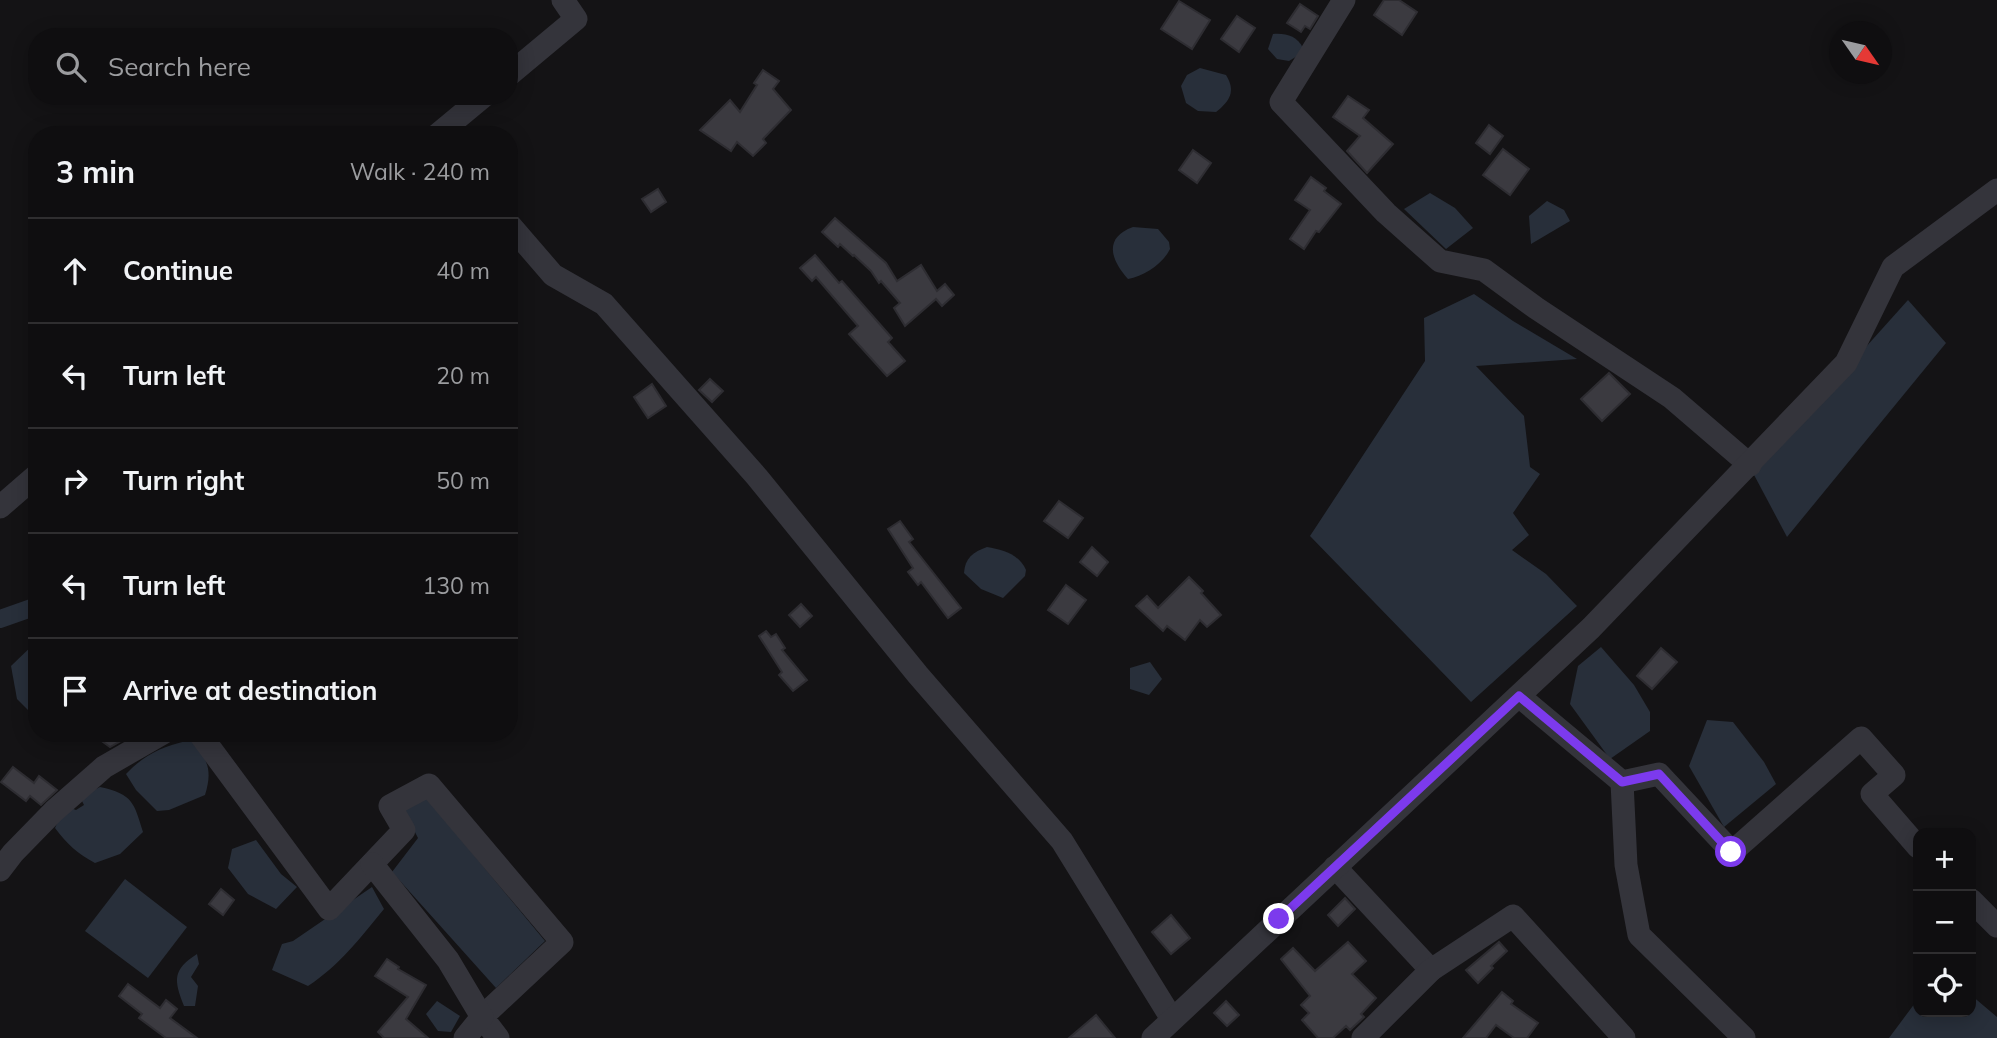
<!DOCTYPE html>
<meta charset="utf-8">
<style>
:root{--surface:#0f0e10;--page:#181719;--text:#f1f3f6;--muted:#9b9c9f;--line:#2f2e30}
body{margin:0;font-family:Mulish,sans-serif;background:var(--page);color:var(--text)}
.controls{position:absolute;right:21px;bottom:21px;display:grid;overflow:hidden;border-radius:14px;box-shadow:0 4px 18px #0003}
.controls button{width:63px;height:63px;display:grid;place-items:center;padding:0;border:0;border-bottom:2px solid var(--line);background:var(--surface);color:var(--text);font:35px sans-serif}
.compass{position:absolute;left:1829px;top:21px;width:63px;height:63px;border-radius:50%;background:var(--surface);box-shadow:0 4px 18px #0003;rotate:124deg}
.stop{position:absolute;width:21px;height:21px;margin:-16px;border:5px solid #7c3aed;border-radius:50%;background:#fff}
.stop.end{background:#7c3aed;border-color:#fff;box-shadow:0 2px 7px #0008}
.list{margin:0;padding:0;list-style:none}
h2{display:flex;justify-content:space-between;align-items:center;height:91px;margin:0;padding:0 28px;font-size:30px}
h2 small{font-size:23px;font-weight:400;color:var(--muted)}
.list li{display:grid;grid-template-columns:46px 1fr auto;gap:21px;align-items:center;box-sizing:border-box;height:105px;padding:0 28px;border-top:2px solid var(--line)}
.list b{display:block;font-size:26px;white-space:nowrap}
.list em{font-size:23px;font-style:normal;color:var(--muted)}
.icon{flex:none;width:38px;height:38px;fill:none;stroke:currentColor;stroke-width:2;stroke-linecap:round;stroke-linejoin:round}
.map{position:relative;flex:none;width:1997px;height:1038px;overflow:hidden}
.search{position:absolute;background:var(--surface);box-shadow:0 4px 18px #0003;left:28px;top:28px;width:490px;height:77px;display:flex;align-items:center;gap:18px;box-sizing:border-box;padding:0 24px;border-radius:28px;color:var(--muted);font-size:26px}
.panel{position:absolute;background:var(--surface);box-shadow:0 4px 18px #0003;left:28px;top:126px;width:490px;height:616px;border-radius:28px}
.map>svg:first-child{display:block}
.water{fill:#282f3a}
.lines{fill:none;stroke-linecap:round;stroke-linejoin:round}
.canal{stroke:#282f3a;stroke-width:18}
.building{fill:#3b3a40;stroke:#2e2d32;stroke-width:2}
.minor{stroke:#34343b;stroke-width:23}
.route{stroke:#7c3aed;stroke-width:9}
</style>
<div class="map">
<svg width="1997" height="1038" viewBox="0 0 1997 1038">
<rect width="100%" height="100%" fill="#141315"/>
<g class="water">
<path d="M1273,34C1286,33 1297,36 1303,48L1299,55L1289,61L1277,59L1268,49Z"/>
<path d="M1200,68L1226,75C1236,91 1230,101 1216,112L1198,111L1186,103L1181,86L1187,75Z"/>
<polygon points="1430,193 1455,208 1473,228 1446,249 1404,209"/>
<polygon points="1547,201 1564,210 1570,221 1531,244 1529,216"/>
<path d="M1133,227L1158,229L1169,242L1170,249C1163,264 1144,276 1128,279C1111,260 1103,238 1133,227Z"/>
<polygon points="1474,294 1513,321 1577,359 1476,366 1524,416 1530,467 1540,474 1513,513 1529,535 1512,550 1546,574 1577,606 1471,702 1310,536 1425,361 1424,318"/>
<polygon points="1908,300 1946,343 1787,537 1753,473"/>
<path d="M987,547C1003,550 1019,554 1026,570L1025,576L1003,598L981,589L964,573C965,558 973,552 987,547Z"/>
<polygon points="37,641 37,719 17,699 11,666"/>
<polygon points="1601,647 1634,685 1650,712 1650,731 1610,759 1570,704 1578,666"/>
<polygon points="1150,662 1162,679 1149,695 1130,689 1130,668"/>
<polygon points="1707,720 1733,722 1764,762 1776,784 1724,827 1689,766"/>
<path d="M186,741L194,742C209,762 212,772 205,795L169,810L157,811L136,790L126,774C144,755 161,747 186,741Z"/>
<path d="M100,787C133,794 134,803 143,832L120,854L95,863C78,854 67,844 55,828L60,817L68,807L76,810L84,805L80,797Z"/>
<polygon points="426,797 545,941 496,988 392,872 418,838 404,811"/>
<polygon points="256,840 281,874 297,887 276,909 248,894 228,868 232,849"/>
<polygon points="125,879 187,927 148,978 85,931"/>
<path d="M372,887L384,909C361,937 339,966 308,986L272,970L282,944L293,941Z"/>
<path d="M197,954L199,964L191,977L198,986L195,1006H184C174,980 172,970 197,954Z"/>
<polygon points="1971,995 1997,1017 1997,1038 1889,1038 1918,999 1918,1012 1971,1012"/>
<polygon points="437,1001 460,1016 451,1032 438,1031 426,1014"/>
</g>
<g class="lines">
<polyline class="canal" points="0,619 37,606"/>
</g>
<g class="building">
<polygon points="1384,0 1399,0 1417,12 1402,35 1374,15"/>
<polygon points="1179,1 1210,20 1192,49 1161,29"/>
<polygon points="1300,4 1318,16 1310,29 1305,26 1301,32 1287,23"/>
<polygon points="1237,16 1255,28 1239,52 1221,39"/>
<polygon points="763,70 779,81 773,89 791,110 763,139 766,143 753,156 737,142 731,151 700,130 730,100 740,112 757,85 754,83"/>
<polygon points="1348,96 1369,110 1363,118 1393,144 1367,173 1347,151 1360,136 1333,117"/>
<polygon points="1489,125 1503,136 1490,154 1476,143"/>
<polygon points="1503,149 1529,169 1510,195 1483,175"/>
<polygon points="1193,150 1211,163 1197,183 1179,170"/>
<polygon points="1311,177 1326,188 1324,191 1341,204 1319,232 1316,231 1304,249 1290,239 1310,210 1295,200"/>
<polygon points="658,189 666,202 651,212 642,199"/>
<polygon points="835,218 886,263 897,281 921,265 937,291 945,284 954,295 942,306 936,299 905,326 894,308 900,303 881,281 879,283 871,271 854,255 853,256 840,244 838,247 822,232"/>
<polygon points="815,255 839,283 842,281 892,338 888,342 905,361 887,376 849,334 858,326 816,277 812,281 800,268"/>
<polygon points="1609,373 1630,394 1602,421 1581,399"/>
<polygon points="710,379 723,391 712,402 699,390"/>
<polygon points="652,384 666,406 648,418 634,397"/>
<polygon points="1059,501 1083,518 1068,538 1044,521"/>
<polygon points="900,521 913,539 909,542 961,608 948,618 921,582 918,585 908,572 913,568 888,529"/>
<polygon points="1092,547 1108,562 1097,576 1080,562"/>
<polygon points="1189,577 1203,591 1201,593 1221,615 1207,627 1200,620 1185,640 1167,626 1163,631 1136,606 1147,596 1158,608"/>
<polygon points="1066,585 1086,600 1068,624 1048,610"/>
<polygon points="801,604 812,616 800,627 789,615"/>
<polygon points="766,631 771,637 776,634 785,648 782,650 807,680 793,691 779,675 782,672 759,636"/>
<polygon points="1661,648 1677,662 1652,689 1637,676"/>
<polygon points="91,733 135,733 110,747"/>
<polygon points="13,767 34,783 39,776 57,790 41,805 30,796 26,801 1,782"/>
<polygon points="221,889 234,900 223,915 209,904"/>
<polygon points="1345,898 1355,909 1338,926 1328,915"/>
<polygon points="1171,915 1190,938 1171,954 1152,932"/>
<polygon points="1348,942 1366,961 1352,974 1376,998 1361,1014 1364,1017 1350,1030 1346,1026 1333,1038 1318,1038 1302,1020 1309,1013 1301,1005 1310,996 1281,959 1293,948 1315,971"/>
<polygon points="1499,942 1507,951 1491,966 1493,968 1478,983 1466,970"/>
<polygon points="387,959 399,967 398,969 426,985 406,1019 428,1038 384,1038 378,1032 408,997 375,976"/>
<polygon points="128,984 160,1008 166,1000 177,1009 170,1018 197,1038 166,1038 139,1018 142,1014 119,996"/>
<polygon points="1502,992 1513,1001 1511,1004 1538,1023 1527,1038 1514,1038 1496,1025 1486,1038 1463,1038"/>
<polygon points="1226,1001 1239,1015 1227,1026 1214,1013"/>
<polygon points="1096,1015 1115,1038 1069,1038"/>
</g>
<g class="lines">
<g class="minor">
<polyline points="1344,0 1281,102 1386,213 1440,261 1484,270 1536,308 1672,398 1750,465"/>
<polyline points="509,75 576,19 563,0"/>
<polyline points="437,135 484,96"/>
<polyline points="509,224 553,275 604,304 757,477 918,675 1062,841 1172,1019"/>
<polyline points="0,507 37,475"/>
<polyline points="1519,696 1622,782"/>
<polyline points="199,733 329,909 404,830 390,806 429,785 562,942 482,1017 498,1038"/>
<polyline points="372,864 448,960 482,1017 465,1038"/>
<polyline points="1335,867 1431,970"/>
<polyline points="0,870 13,853 54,811 104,767 163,733"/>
<polyline points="1971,900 1997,926"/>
<polyline points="1153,1038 1591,628 1846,363 1893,267 1997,190"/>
<polyline points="1363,1038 1431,970 1513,916 1624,1038"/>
<polyline points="1744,1038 1639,935 1626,865 1622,782 1659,774 1732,852 1861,738 1894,775 1872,794 1918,847"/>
</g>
</g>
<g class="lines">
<polyline class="route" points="1279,919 1519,696 1622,782 1659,774 1731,852"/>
</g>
</svg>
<div class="controls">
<button>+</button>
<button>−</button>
<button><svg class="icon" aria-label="locate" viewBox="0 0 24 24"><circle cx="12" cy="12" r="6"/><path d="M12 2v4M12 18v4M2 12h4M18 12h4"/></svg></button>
</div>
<svg class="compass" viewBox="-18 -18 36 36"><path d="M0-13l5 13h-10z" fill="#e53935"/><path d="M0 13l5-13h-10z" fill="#9b9c9f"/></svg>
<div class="stop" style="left:1731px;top:852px"></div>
<div class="stop end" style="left:1279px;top:919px"></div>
<div class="search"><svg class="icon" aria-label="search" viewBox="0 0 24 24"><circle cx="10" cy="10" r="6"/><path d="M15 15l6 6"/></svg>Search here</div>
<section class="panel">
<h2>3 min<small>Walk · 240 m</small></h2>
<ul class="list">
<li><svg class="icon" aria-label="ahead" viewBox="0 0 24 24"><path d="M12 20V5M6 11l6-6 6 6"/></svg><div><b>Continue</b></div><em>40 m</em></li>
<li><svg class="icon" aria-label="left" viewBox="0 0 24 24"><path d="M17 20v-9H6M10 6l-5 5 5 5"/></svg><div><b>Turn left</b></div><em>20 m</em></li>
<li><svg class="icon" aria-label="right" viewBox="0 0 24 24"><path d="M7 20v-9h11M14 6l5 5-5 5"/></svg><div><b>Turn right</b></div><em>50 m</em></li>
<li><svg class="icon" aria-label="left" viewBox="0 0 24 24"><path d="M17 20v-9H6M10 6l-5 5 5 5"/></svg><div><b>Turn left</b></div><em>130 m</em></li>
<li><svg class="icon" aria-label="arrive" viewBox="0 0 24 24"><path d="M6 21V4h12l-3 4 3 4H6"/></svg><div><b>Arrive at destination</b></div></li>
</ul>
</section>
</div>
